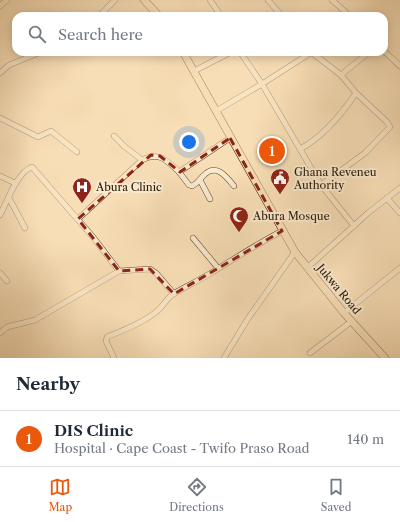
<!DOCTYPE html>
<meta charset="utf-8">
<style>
:root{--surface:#fff;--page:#f2f2f3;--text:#1f2937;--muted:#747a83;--line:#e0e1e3;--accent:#ea580c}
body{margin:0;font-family:"Libre Caslon Text",serif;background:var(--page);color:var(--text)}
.you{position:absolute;left:189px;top:142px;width:14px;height:14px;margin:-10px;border:3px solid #fff;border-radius:50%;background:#1a73e8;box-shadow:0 0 0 6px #1a73e833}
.badge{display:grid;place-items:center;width:26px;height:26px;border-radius:50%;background:var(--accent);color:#fff;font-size:13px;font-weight:700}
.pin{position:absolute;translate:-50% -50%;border:2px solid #fff;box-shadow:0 1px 4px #0006}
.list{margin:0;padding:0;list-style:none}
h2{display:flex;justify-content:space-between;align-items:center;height:52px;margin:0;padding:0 16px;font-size:17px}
h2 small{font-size:13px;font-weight:400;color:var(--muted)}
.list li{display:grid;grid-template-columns:26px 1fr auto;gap:12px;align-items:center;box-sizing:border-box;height:56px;padding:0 16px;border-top:1px solid var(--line)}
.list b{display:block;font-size:15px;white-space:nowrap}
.list p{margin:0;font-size:13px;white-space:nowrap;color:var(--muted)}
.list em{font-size:13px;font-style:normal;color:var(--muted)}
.icon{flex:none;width:22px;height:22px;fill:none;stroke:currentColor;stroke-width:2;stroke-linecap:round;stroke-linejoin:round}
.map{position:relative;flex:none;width:400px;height:358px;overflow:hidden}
.search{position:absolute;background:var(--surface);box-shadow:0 2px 10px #0003;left:12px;right:12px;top:12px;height:44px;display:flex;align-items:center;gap:10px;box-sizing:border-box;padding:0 14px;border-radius:12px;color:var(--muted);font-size:15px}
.sheet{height:108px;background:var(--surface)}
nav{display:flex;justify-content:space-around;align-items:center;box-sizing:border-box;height:56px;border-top:1px solid var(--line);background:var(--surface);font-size:11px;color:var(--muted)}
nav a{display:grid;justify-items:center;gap:2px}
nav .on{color:var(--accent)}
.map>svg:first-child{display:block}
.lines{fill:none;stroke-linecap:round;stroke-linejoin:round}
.minor-casing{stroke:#5d4a2f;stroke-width:6}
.major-casing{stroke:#291802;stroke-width:8}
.minor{stroke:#faead0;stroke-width:5}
.major{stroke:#f8deb6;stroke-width:7}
.marked{fill:none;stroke:#8f2418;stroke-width:3;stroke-dasharray:8 5;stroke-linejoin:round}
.labels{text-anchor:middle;stroke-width:4;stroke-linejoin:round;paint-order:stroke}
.poi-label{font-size:11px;fill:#291802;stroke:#faead0;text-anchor:start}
.street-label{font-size:11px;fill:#291802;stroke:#faead0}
</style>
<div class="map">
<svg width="400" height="358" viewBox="0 0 400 358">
<rect width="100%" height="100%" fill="#f8deb6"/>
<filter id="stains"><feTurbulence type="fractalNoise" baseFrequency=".005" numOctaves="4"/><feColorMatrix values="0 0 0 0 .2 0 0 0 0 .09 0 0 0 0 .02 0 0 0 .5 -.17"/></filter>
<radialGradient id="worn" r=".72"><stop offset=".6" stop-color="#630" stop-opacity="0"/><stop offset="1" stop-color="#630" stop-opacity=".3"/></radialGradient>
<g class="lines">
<defs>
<g id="minor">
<polyline points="210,0 221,16"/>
<polyline points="268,0 282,16"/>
<polyline points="332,0 350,16"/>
<polyline points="0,6 7,0"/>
<polyline points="99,16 115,0"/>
<polyline points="384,51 400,66"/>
<polyline points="311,52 341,75 369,52"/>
<polyline points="312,52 262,84 321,185 354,226"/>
<polyline points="194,71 231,52"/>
<polyline points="0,73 9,65 41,52"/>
<polyline points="216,111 262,84 240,52"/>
<polyline points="0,118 38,137 51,131 77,152"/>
<polyline points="114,136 124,146 142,160"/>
<path d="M300,149C323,137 341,115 356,93"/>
<path d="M179,172L189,185L192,186C197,184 200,179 204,175C216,163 226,176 234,186"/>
<polyline points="0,176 15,183"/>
<polyline points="200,180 210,199"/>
<polyline points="321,185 365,153 390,127 387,122 356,93 341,75"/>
<polyline points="9,198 25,228"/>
<polyline points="387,198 400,213"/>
<path d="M0,215C7,202 17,172 32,167L93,237L119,271L150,269L156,273L174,294"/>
<path d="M78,219L142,160C158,151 167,160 179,172L230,138"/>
<polyline points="193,238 218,268"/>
<polyline points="307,268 368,213 400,188"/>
<polyline points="0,273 7,281"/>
<polyline points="344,313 400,268"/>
<polyline points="0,333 7,327 35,320 119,271"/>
<polyline points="310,353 352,321"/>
<path d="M114,358L106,341L107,337C124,330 142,323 156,312C163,307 166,299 173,294C185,287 198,281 211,273C234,259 257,244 282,231"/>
<polyline points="224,358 247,320 295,252"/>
</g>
<g id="major">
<polyline points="144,0 159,16"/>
<polyline points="183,52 295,252 344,313 385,358"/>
</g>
</defs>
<use href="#minor" class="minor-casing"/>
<use href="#major" class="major-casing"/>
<use href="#minor" class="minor"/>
<use href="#major" class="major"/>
</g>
<path d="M0 0H400V358H0ZM230,138L282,231L174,294L150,269L119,271L78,219L151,155L160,156L180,172Z" fill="#f8deb6" fill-opacity=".55" fill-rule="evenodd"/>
<path class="marked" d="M230,138L282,231L174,294L150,269L119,271L78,219L151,155L160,156L180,172Z"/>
<defs>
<symbol id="civic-pin" viewBox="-11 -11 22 30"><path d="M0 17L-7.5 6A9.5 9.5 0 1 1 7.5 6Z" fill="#8f2418" stroke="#faead0"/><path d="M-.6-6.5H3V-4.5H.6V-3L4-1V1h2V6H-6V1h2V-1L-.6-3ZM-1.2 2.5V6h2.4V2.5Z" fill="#fff"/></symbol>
<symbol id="hospital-pin" viewBox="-11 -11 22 30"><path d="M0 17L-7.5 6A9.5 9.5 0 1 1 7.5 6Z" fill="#8f2418" stroke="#faead0"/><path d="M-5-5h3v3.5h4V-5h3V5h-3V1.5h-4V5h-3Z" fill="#fff"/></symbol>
<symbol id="mosque-pin" viewBox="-11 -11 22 30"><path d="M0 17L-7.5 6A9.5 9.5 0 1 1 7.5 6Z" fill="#8f2418" stroke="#faead0"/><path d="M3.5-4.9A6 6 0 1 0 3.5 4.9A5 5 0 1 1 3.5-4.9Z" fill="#fff"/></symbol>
</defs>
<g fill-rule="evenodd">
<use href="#civic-pin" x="269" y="167" width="22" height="30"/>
<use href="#hospital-pin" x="71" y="176" width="22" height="30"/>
<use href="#mosque-pin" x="228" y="205" width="22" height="30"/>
</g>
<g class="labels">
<g class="poi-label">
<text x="294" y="176">Ghana Reveneu<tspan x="294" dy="13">Authority</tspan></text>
<text x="96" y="191">Abura Clinic</text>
<text x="253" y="220">Abura Mosque</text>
</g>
<g class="street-label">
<text transform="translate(339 289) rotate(50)" y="4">Jukwa Road</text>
</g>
</g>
<rect width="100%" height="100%" filter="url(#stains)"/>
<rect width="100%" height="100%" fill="url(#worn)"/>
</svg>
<div class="you"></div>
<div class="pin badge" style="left:272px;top:151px">1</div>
<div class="search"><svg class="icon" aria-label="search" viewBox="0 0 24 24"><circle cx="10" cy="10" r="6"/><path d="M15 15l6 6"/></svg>Search here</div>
</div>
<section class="sheet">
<h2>Nearby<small></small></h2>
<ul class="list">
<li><span class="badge">1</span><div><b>DIS Clinic</b><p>Hospital · Cape Coast - Twifo Praso Road</p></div><em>140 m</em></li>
</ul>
</section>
<nav>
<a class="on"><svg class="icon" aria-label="map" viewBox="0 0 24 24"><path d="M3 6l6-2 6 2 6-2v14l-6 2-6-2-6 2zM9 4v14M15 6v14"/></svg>Map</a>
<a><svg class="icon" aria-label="directions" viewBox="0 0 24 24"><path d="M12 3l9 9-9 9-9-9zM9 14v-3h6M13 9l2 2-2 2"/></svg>Directions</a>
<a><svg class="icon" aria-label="saved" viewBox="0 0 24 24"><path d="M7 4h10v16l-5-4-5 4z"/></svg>Saved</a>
</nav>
